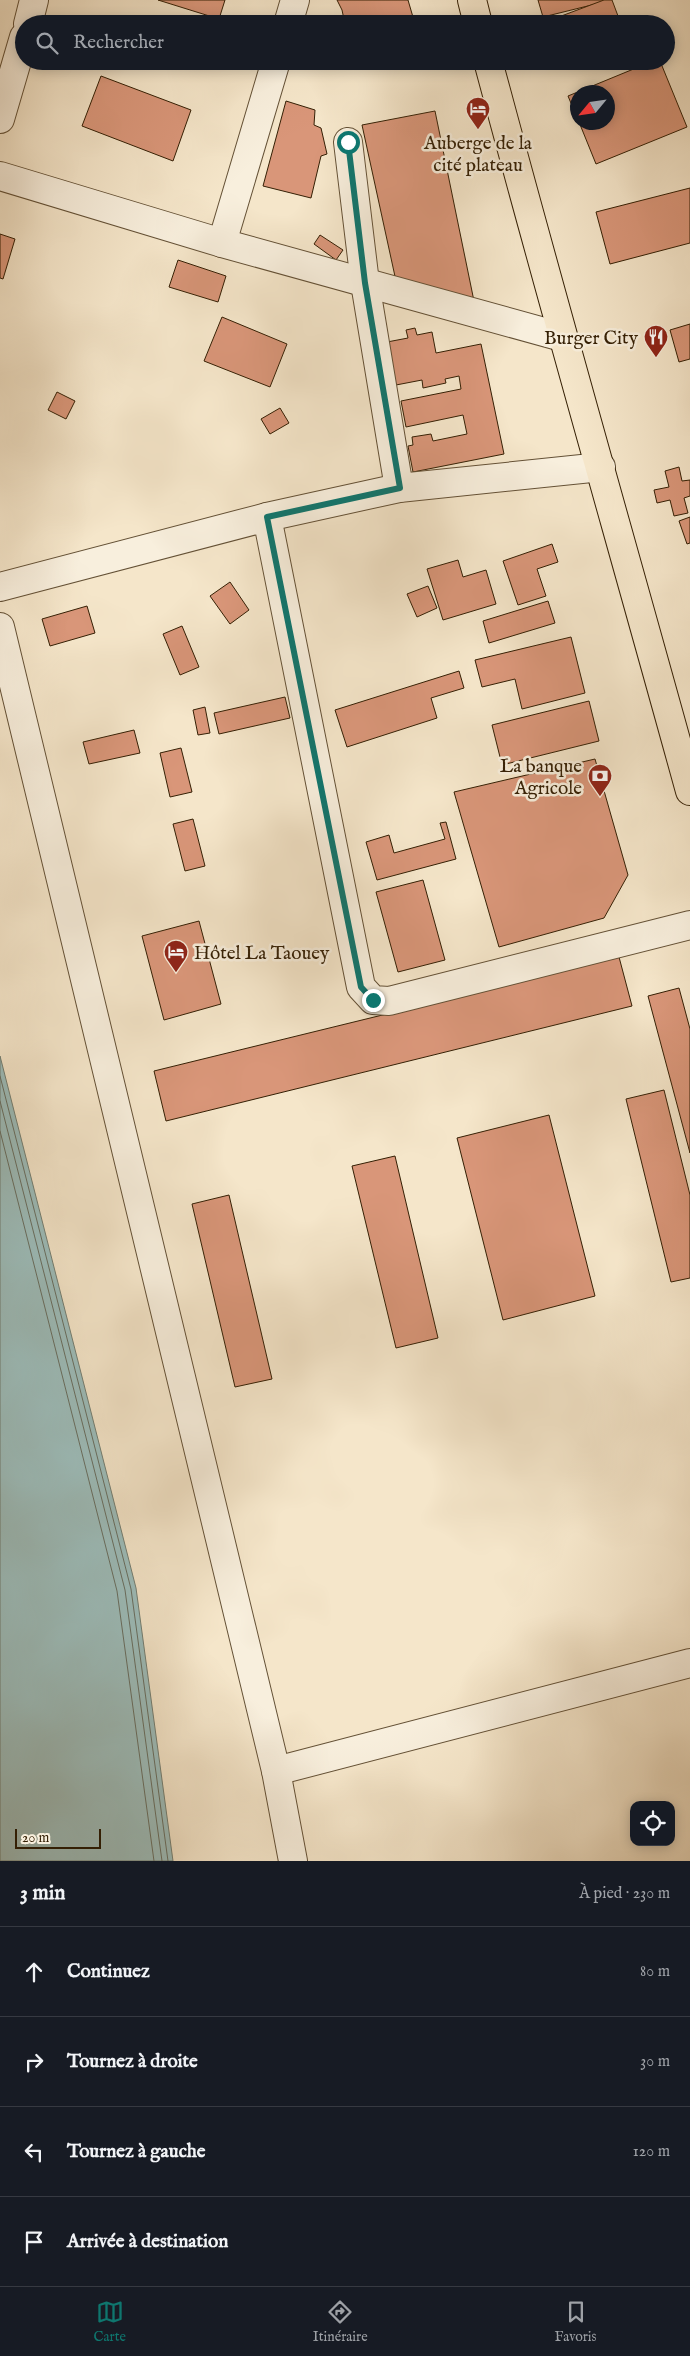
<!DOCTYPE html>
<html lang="fr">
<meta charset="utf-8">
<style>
:root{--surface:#171b24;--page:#242831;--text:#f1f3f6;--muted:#9ea1a6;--line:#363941;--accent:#0f766e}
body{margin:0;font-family:"IM FELL English",serif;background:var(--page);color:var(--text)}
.controls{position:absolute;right:15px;bottom:15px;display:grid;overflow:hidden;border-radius:10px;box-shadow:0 2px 12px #0003}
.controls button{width:45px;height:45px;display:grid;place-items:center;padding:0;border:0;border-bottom:1px solid var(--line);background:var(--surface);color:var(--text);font:25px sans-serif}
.compass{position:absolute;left:570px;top:85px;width:45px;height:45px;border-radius:50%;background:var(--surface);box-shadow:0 2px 12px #0003;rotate:241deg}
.scale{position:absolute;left:15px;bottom:12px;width:86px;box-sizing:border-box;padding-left:5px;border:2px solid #341f04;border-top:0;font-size:14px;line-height:18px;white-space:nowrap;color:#341f04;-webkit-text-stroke:4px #f8efdd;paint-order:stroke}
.stop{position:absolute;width:15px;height:15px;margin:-11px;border:4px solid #0f766e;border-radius:50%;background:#fff}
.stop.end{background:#0f766e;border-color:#fff;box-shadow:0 1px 5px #0008}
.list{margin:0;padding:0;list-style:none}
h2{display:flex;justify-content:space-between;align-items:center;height:65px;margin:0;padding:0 20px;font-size:21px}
h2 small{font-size:16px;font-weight:400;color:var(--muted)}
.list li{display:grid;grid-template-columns:32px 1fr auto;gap:15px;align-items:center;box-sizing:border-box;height:90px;padding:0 20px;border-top:1px solid var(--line)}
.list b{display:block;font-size:19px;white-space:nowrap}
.list em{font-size:16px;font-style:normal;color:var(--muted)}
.icon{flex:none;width:28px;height:28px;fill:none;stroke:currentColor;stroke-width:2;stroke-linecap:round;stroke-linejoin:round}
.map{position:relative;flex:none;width:690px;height:1861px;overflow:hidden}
.search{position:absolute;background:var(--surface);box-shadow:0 2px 12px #0003;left:15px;right:15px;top:15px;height:55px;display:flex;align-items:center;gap:12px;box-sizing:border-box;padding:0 18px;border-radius:28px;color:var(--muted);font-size:19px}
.sheet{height:425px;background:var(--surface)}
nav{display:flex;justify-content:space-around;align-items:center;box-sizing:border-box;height:70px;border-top:1px solid var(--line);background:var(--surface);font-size:14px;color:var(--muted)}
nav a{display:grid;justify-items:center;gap:2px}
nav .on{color:var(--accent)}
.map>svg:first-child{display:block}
.water{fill:#9dbebc;stroke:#737e72}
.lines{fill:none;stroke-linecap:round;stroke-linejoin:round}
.shore{stroke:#686e60;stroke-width:1}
.building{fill:#d99679;stroke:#341f04}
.minor-casing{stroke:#645136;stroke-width:30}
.major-casing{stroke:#341f04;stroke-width:30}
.minor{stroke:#f8efdd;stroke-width:28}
.major{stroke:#f5e6ca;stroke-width:28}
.route{stroke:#0f766e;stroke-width:6}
.labels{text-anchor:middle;stroke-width:5;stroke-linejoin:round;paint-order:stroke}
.poi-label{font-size:19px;fill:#341f04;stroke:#f8efdd;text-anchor:end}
</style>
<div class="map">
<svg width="690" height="1861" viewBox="0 0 690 1861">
<rect width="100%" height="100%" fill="#f5e6ca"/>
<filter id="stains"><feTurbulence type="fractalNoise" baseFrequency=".004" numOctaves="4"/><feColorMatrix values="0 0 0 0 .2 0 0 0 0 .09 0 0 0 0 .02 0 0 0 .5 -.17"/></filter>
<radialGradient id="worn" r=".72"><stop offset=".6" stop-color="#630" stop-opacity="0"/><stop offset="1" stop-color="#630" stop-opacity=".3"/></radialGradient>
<polygon class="water" points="0,1056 136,1588 173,1861 0,1861"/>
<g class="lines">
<g class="shore">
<polyline points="0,1076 131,1589 168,1861"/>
<polyline points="0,1101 125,1590 162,1861"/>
<polyline points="0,1131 117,1591 154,1861"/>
</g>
</g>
<g class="building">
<polygon points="158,0 225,0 219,19"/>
<polygon points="337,0 408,0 415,24 345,24 342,10"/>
<polygon points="538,0 612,0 543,17"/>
<polygon points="604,0 612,0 621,24 550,24 548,21"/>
<polygon points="653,61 660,61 687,127 596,164 579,122 608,122 608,92 578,92 578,120 568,96"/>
<polygon points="101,76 191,110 173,161 82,126"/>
<polygon points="286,101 315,110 314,125 321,128 327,154 321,156 311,198 263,186"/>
<polygon points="435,111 475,306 396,281 362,125"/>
<polygon points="690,188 690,243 610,264 596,212"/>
<polygon points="0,234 15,239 3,279 0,278"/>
<polygon points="320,235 343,250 336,260 314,244"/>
<polygon points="178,260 226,276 218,302 169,287"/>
<polygon points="222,317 287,344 270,387 204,361"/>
<polygon points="690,324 690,359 679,362 670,330"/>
<polygon points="415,328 417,335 432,332 436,353 481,344 504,454 413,472 408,446 413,445 412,437 431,434 433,441 467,434 463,415 406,427 401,401 461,389 459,376 445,379 446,383 423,388 422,380 396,385 387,342 408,338 406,330"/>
<polygon points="57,392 75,401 66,419 48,410"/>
<polygon points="280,408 289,423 270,434 261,419"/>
<polygon points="679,467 682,481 690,480 690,496 684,498 688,513 674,516 670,500 657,503 654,490 669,487 665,471"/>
<polygon points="690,517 690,543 687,544 679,521"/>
<polygon points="552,544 558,562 537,569 546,596 518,605 503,561"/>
<polygon points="458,560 463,577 486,570 496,604 443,620 427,569"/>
<polygon points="230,582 249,610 230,624 210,596"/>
<polygon points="428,586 437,608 417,617 407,594"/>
<polygon points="548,601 555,623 489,643 483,621"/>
<polygon points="87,606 95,633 50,646 42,619"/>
<polygon points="182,626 199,667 180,675 163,634"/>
<polygon points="571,637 585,693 522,709 515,679 482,687 475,660"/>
<polygon points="459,671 464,688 431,698 437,718 347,747 335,710"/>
<polygon points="285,697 290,718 219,734 214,713"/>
<polygon points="589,701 599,741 502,765 492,725"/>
<polygon points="205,707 210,733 198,735 193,710"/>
<polygon points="134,730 140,753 89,764 83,742"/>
<polygon points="181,748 192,792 170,797 160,753"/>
<polygon points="595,759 628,875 604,918 499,947 454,792"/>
<polygon points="193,819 205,866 185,871 173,824"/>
<polygon points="446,822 456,859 377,880 366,842 389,835 394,853 445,839 440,823"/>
<polygon points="423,880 445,960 398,972 376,892"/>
<polygon points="199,921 221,1004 164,1020 142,936"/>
<polygon points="619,957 632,1006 166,1121 154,1071"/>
<polygon points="679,988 690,1029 690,1153 648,996"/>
<polygon points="664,1090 690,1195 690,1278 671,1282 626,1099"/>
<polygon points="549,1115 595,1296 503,1320 457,1138"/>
<polygon points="395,1156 438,1338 396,1348 352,1166"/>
<polygon points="229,1195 272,1379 235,1387 192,1204"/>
</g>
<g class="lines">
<defs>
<g id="minor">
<polyline points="28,24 34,0"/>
<polyline points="288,24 295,0"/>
<polyline points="0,119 24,37"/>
<polyline points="348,142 365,283 399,488"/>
<polyline points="0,176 222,243 562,337"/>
<polyline points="222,243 276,61"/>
<polyline points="267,517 361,987 373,1000 389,1001 690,925"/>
<polyline points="0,587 267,517 399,488 601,467"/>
<polyline points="0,627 276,1771 293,1861"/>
<polyline points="276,1771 690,1663"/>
</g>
<g id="major">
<polyline points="472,0 478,24"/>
<path d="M488,61C553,305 623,548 690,791"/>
</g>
</defs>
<use href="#minor" class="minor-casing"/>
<use href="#major" class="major-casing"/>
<use href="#minor" class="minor"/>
<use href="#major" class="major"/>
</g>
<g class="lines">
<polyline class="route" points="348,142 365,283 400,488 267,517 361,987 373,1000"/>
</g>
<defs>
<symbol id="hotel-pin" viewBox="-11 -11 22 30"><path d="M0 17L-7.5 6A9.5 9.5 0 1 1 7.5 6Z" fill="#8f2418" stroke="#f8efdd"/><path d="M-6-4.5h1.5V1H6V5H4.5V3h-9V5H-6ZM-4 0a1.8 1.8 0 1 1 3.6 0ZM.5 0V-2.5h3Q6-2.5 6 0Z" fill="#fff"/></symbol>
<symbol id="restaurant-pin" viewBox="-11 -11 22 30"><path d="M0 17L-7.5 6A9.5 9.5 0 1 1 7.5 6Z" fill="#8f2418" stroke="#f8efdd"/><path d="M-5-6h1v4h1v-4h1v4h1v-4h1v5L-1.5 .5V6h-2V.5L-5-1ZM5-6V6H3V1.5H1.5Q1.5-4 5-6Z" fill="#fff"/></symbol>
<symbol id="bank-pin" viewBox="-11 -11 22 30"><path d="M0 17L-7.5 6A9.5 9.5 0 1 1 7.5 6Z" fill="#8f2418" stroke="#f8efdd"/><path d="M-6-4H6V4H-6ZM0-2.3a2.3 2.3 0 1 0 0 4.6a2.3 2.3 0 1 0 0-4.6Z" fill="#fff"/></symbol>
</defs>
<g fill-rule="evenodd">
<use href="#hotel-pin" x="464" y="95" width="28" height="38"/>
<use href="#restaurant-pin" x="642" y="323" width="28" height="38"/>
<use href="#bank-pin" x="586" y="762" width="28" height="38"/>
<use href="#hotel-pin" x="162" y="938" width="28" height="38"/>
</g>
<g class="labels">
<g class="poi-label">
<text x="478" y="149" text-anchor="middle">Auberge de la<tspan x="478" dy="22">cité plateau</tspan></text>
<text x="638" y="344">Burger City</text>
<text x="582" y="772">La banque<tspan x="582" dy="22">Agricole</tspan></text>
<text x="194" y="959" text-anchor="start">Hôtel La Taouey</text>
</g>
</g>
<rect width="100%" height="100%" filter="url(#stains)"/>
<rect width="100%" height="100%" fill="url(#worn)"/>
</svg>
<div class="controls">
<button><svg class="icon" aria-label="locate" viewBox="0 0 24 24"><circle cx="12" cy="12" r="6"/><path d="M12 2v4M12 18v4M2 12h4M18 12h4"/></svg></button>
</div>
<svg class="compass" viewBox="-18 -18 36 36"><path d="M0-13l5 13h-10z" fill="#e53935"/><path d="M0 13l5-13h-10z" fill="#9ea1a6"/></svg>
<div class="scale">20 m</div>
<div class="stop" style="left:348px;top:142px"></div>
<div class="stop end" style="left:373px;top:1000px"></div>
<div class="search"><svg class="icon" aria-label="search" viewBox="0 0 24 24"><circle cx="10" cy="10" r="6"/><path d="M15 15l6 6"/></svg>Rechercher</div>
</div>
<section class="sheet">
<h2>3 min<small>À pied · 230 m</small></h2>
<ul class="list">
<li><svg class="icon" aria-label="ahead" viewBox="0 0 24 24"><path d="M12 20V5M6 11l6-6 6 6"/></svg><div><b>Continuez</b></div><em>80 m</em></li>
<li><svg class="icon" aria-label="right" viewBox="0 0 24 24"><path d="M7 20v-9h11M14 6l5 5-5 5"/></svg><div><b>Tournez à droite</b></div><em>30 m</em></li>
<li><svg class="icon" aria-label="left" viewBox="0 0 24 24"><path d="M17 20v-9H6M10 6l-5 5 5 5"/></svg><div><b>Tournez à gauche</b></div><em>120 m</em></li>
<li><svg class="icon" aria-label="arrive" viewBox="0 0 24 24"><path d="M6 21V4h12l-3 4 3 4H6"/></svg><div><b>Arrivée à destination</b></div></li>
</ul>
</section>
<nav>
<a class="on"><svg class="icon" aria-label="map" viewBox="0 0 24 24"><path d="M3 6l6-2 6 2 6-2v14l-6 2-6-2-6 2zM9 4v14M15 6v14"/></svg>Carte</a>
<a><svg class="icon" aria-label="directions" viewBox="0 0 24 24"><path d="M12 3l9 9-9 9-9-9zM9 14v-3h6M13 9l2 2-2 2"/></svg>Itinéraire</a>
<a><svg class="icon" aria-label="saved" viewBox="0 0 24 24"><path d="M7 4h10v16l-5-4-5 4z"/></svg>Favoris</a>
</nav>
